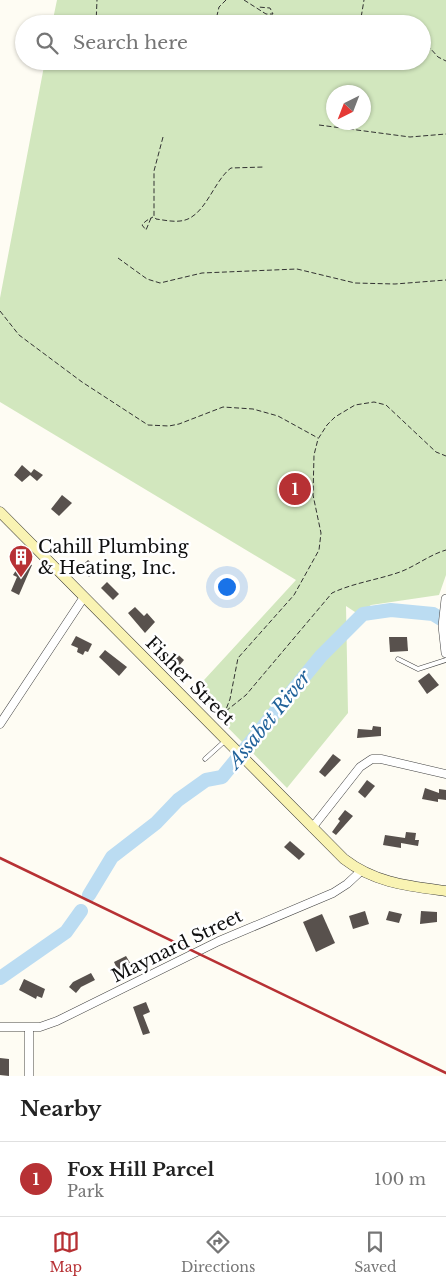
<!DOCTYPE html>
<style>
:root{--surface:#fff;--page:#f6f6f6;--text:#222;--muted:#767676;--line:#e0e0e0;--accent:#b73134}
body{margin:0;font-family:"Libre Baskerville",serif;background:var(--page);color:var(--text)}
.compass{position:absolute;left:326px;top:85px;width:45px;height:45px;border-radius:50%;background:var(--surface);box-shadow:0 1px 4px #0004;rotate:222deg}
.you{position:absolute;left:226px;top:586px;width:18px;height:18px;margin:-12px;border:4px solid #fff;border-radius:50%;background:#1a73e8;box-shadow:0 0 0 8px #1a73e833}
.badge{display:grid;place-items:center;width:32px;height:32px;border-radius:50%;background:var(--accent);color:#fff;font-size:16px;font-weight:700}
.pin{position:absolute;translate:-50% -50%;border:2px solid #fff;box-shadow:0 1px 5px #0006}
.list{margin:0;padding:0;list-style:none}
h2{display:flex;justify-content:space-between;align-items:center;height:65px;margin:0;padding:0 20px;font-size:21px}
h2 small{font-size:16px;font-weight:400;color:var(--muted)}
.list li{display:grid;grid-template-columns:32px 1fr auto;gap:15px;align-items:center;box-sizing:border-box;height:75px;padding:0 20px;border-top:1px solid var(--line)}
.list b{display:block;font-size:19px;white-space:nowrap}
.list p{margin:0;font-size:16px;white-space:nowrap;color:var(--muted)}
.list em{font-size:16px;font-style:normal;color:var(--muted)}
.icon{flex:none;width:28px;height:28px;fill:none;stroke:currentColor;stroke-width:2;stroke-linecap:round;stroke-linejoin:round}
.map{position:relative;flex:none;width:446px;height:1076px;overflow:hidden}
.search{position:absolute;background:var(--surface);box-shadow:0 1px 4px #0004;left:15px;right:15px;top:15px;height:55px;display:flex;align-items:center;gap:12px;box-sizing:border-box;padding:0 18px;border-radius:28px;color:var(--muted);font-size:19px}
.sheet{height:140px;background:var(--surface)}
nav{display:flex;justify-content:space-around;align-items:center;box-sizing:border-box;height:70px;border-top:1px solid var(--line);background:var(--surface);font-size:14px;color:var(--muted)}
nav a{display:grid;justify-items:center;gap:2px}
nav .on{color:var(--accent)}
.map>svg:first-child{display:block}
.green{fill:#d2e7be;fill-rule:evenodd}
.lines{fill:none;stroke-linecap:round;stroke-linejoin:round}
.river{stroke:#bbdcf2;stroke-width:14}
.building{fill:#58514d}
.service-casing{stroke:#434343;stroke-width:5}
.minor-casing{stroke:#434343;stroke-width:9}
.tertiary-casing{stroke:#434343;stroke-width:10}
.secondary-casing{stroke:#323232;stroke-width:11}
.path{stroke:#323232;stroke-width:1;stroke-dasharray:5 2.5;stroke-linecap:butt}
.service{stroke:#fff;stroke-width:4}
.minor{stroke:#fff;stroke-width:8}
.tertiary{stroke:#fff;stroke-width:9}
.secondary{stroke:#f9f3b3;stroke-width:10}
.rail{stroke:#b73134;stroke-width:2.5}
.labels{text-anchor:middle;stroke-width:5;stroke-linejoin:round;paint-order:stroke}
.poi-label{font-size:18px;fill:#101010;stroke:#fff;text-anchor:start}
.street-label{font-size:18px;fill:#101010;stroke:#fff}
.water-label{font-size:19px;font-style:italic;fill:#21629a;stroke:#fff}
</style>
<div class="map">
<svg width="446" height="1076" viewBox="0 0 446 1076">
<rect width="100%" height="100%" fill="#fefcf3"/>
<path class="green" d="M57,0H446V575L439,595L371,605L358,614L346,606L348,713L287,788L193,692L296,580L0,402V298L45,61H422V24H52ZM334,92H364V122H334Z"/>
<g class="lines">
<g class="river">
<polyline points="89,895 112,857 156,823 178,800 206,780 222,777 321,656 363,614 391,610 433,614 446,622"/>
<polyline points="0,978 66,932 81,911"/>
</g>
</g>
<g class="building">
<polygon points="22,465 31,473 34,469 43,475 37,481 30,475 22,482 14,475"/>
<polygon points="62,495 72,503 59,516 51,509"/>
<polygon points="88,560 97,568 89,577 80,568"/>
<polygon points="22,561 32,565 19,595 11,591 17,577 13,575"/>
<polygon points="107,582 119,594 113,600 101,588"/>
<polygon points="135,607 144,616 147,613 155,622 145,633 128,613"/>
<polygon points="76,636 92,644 88,652 85,651 83,655 77,652 78,648 71,645"/>
<polygon points="389,637 407,637 408,651 390,652"/>
<polygon points="105,650 127,667 119,676 99,657"/>
<polygon points="174,651 184,660 178,667 168,658"/>
<polygon points="429,673 439,685 427,694 418,681"/>
<polygon points="373,726 381,727 381,736 357,738 358,729 372,730"/>
<polygon points="333,754 341,760 325,777 319,772"/>
<polygon points="367,780 375,786 365,798 358,792"/>
<polygon points="425,788 439,793 439,789 446,790 446,800 438,799 438,802 422,799"/>
<polygon points="345,810 353,816 336,835 332,832 340,821 338,819"/>
<polygon points="406,832 416,833 415,840 419,840 418,846 401,843 401,848 383,845 385,835 405,838"/>
<polygon points="290,841 305,854 299,860 284,847"/>
<polygon points="365,911 369,924 353,929 349,916"/>
<polygon points="389,911 402,914 399,923 386,920"/>
<polygon points="421,911 437,912 437,922 420,924"/>
<polygon points="322,914 335,943 316,952 303,922"/>
<polygon points="126,956 132,966 119,973 114,962"/>
<polygon points="91,973 95,980 81,987 76,993 69,987 73,982"/>
<polygon points="24,979 45,989 42,998 37,996 36,999 19,990"/>
<polygon points="146,1002 150,1012 143,1015 150,1033 143,1035 133,1007"/>
<polygon points="0,1058 9,1059 9,1076 0,1075"/>
</g>
<g class="lines">
<defs>
<g id="service">
<polyline points="398,659 418,669 446,660"/>
<polyline points="205,759 226,740"/>
</g>
<g id="minor">
<polyline points="0,724 84,597"/>
<polyline points="312,828 360,767 372,759 381,759 446,774"/>
<polyline points="0,1027 40,1027 57,1021 219,941 333,893 347,884 361,871"/>
<polyline points="29,1028 29,1076"/>
</g>
<polyline id="tertiary" points="446,599 443,626 446,653"/>
<path id="secondary" d="M0,512L344,859C375,883 408,886 446,891"/>
</defs>
<use href="#service" class="service-casing"/>
<use href="#minor" class="minor-casing"/>
<use href="#tertiary" class="tertiary-casing"/>
<use href="#secondary" class="secondary-casing"/>
<g class="path">
<polyline points="244,0 266,14 273,14 270,8 258,7"/>
<polyline points="96,24 97,0"/>
<polyline points="215,24 219,7 226,0"/>
<polyline points="360,24 364,0"/>
<polyline points="422,39 438,57 446,61"/>
<polyline points="319,125 410,137 446,134"/>
<path d="M163,137L154,171V216L156,219C164,220 172,222 180,221C205,219 213,181 231,168L264,167"/>
<path d="M151,218L146,230L142,225C145,221 149,219 153,217"/>
<polyline points="118,258 147,279 160,283 202,273 297,269 355,283 395,284 446,280"/>
<polyline points="0,311 19,335 82,382 148,425 169,426 179,424 223,407 253,409 278,416 318,438"/>
<path d="M226,711L246,695L332,593C353,583 377,580 400,572C416,566 429,555 446,550"/>
<polyline points="218,720 225,712 230,699 238,658 294,595 319,550 321,533 313,495 314,455 318,439 327,425 335,417 355,405 374,402 386,405 436,452 446,456"/>
</g>
<use href="#service" class="service"/>
<use href="#minor" class="minor"/>
<use href="#tertiary" class="tertiary"/>
<use href="#secondary" class="secondary"/>
<polyline class="rail" points="0,858 446,1073"/>
</g>
<defs>
<symbol id="building-pin" viewBox="-11 -11 22 30"><path d="M0 17L-7.5 6A9.5 9.5 0 1 1 7.5 6Z" fill="#b73134" stroke="#fff"/><path d="M-4-6H4V6H1V3H-1V6H-4ZM-2.5-4.3h1.7v1.8h-1.7ZM.8-4.3h1.7v1.8H.8ZM-2.5-1h1.7V.8h-1.7ZM.8-1h1.7V.8H.8Z" fill="#fff"/></symbol>
</defs>
<g fill-rule="evenodd">
<use href="#building-pin" x="7" y="543" width="28" height="38"/>
</g>
<g class="labels">
<g class="poi-label">
<text x="38" y="553">Cahill Plumbing<tspan x="38" dy="21">&amp; Heating, Inc.</tspan></text>
</g>
<g class="street-label">
<text transform="translate(190 681) rotate(45)" y="6">Fisher Street</text>
<text transform="translate(177 946) rotate(-26)" y="6">Maynard Street</text>
</g>
<g class="water-label">
<text transform="translate(269 719) rotate(-51)" y="7">Assabet River</text>
</g>
</g>
</svg>
<svg class="compass" viewBox="-18 -18 36 36"><path d="M0-13l5 13h-10z" fill="#e53935"/><path d="M0 13l5-13h-10z" fill="#767676"/></svg>
<div class="you"></div>
<div class="pin badge" style="left:295px;top:489px">1</div>
<div class="search"><svg class="icon" aria-label="search" viewBox="0 0 24 24"><circle cx="10" cy="10" r="6"/><path d="M15 15l6 6"/></svg>Search here</div>
</div>
<section class="sheet">
<h2>Nearby<small></small></h2>
<ul class="list">
<li><span class="badge">1</span><div><b>Fox Hill Parcel</b><p>Park</p></div><em>100 m</em></li>
</ul>
</section>
<nav>
<a class="on"><svg class="icon" aria-label="map" viewBox="0 0 24 24"><path d="M3 6l6-2 6 2 6-2v14l-6 2-6-2-6 2zM9 4v14M15 6v14"/></svg>Map</a>
<a><svg class="icon" aria-label="directions" viewBox="0 0 24 24"><path d="M12 3l9 9-9 9-9-9zM9 14v-3h6M13 9l2 2-2 2"/></svg>Directions</a>
<a><svg class="icon" aria-label="saved" viewBox="0 0 24 24"><path d="M7 4h10v16l-5-4-5 4z"/></svg>Saved</a>
</nav>
